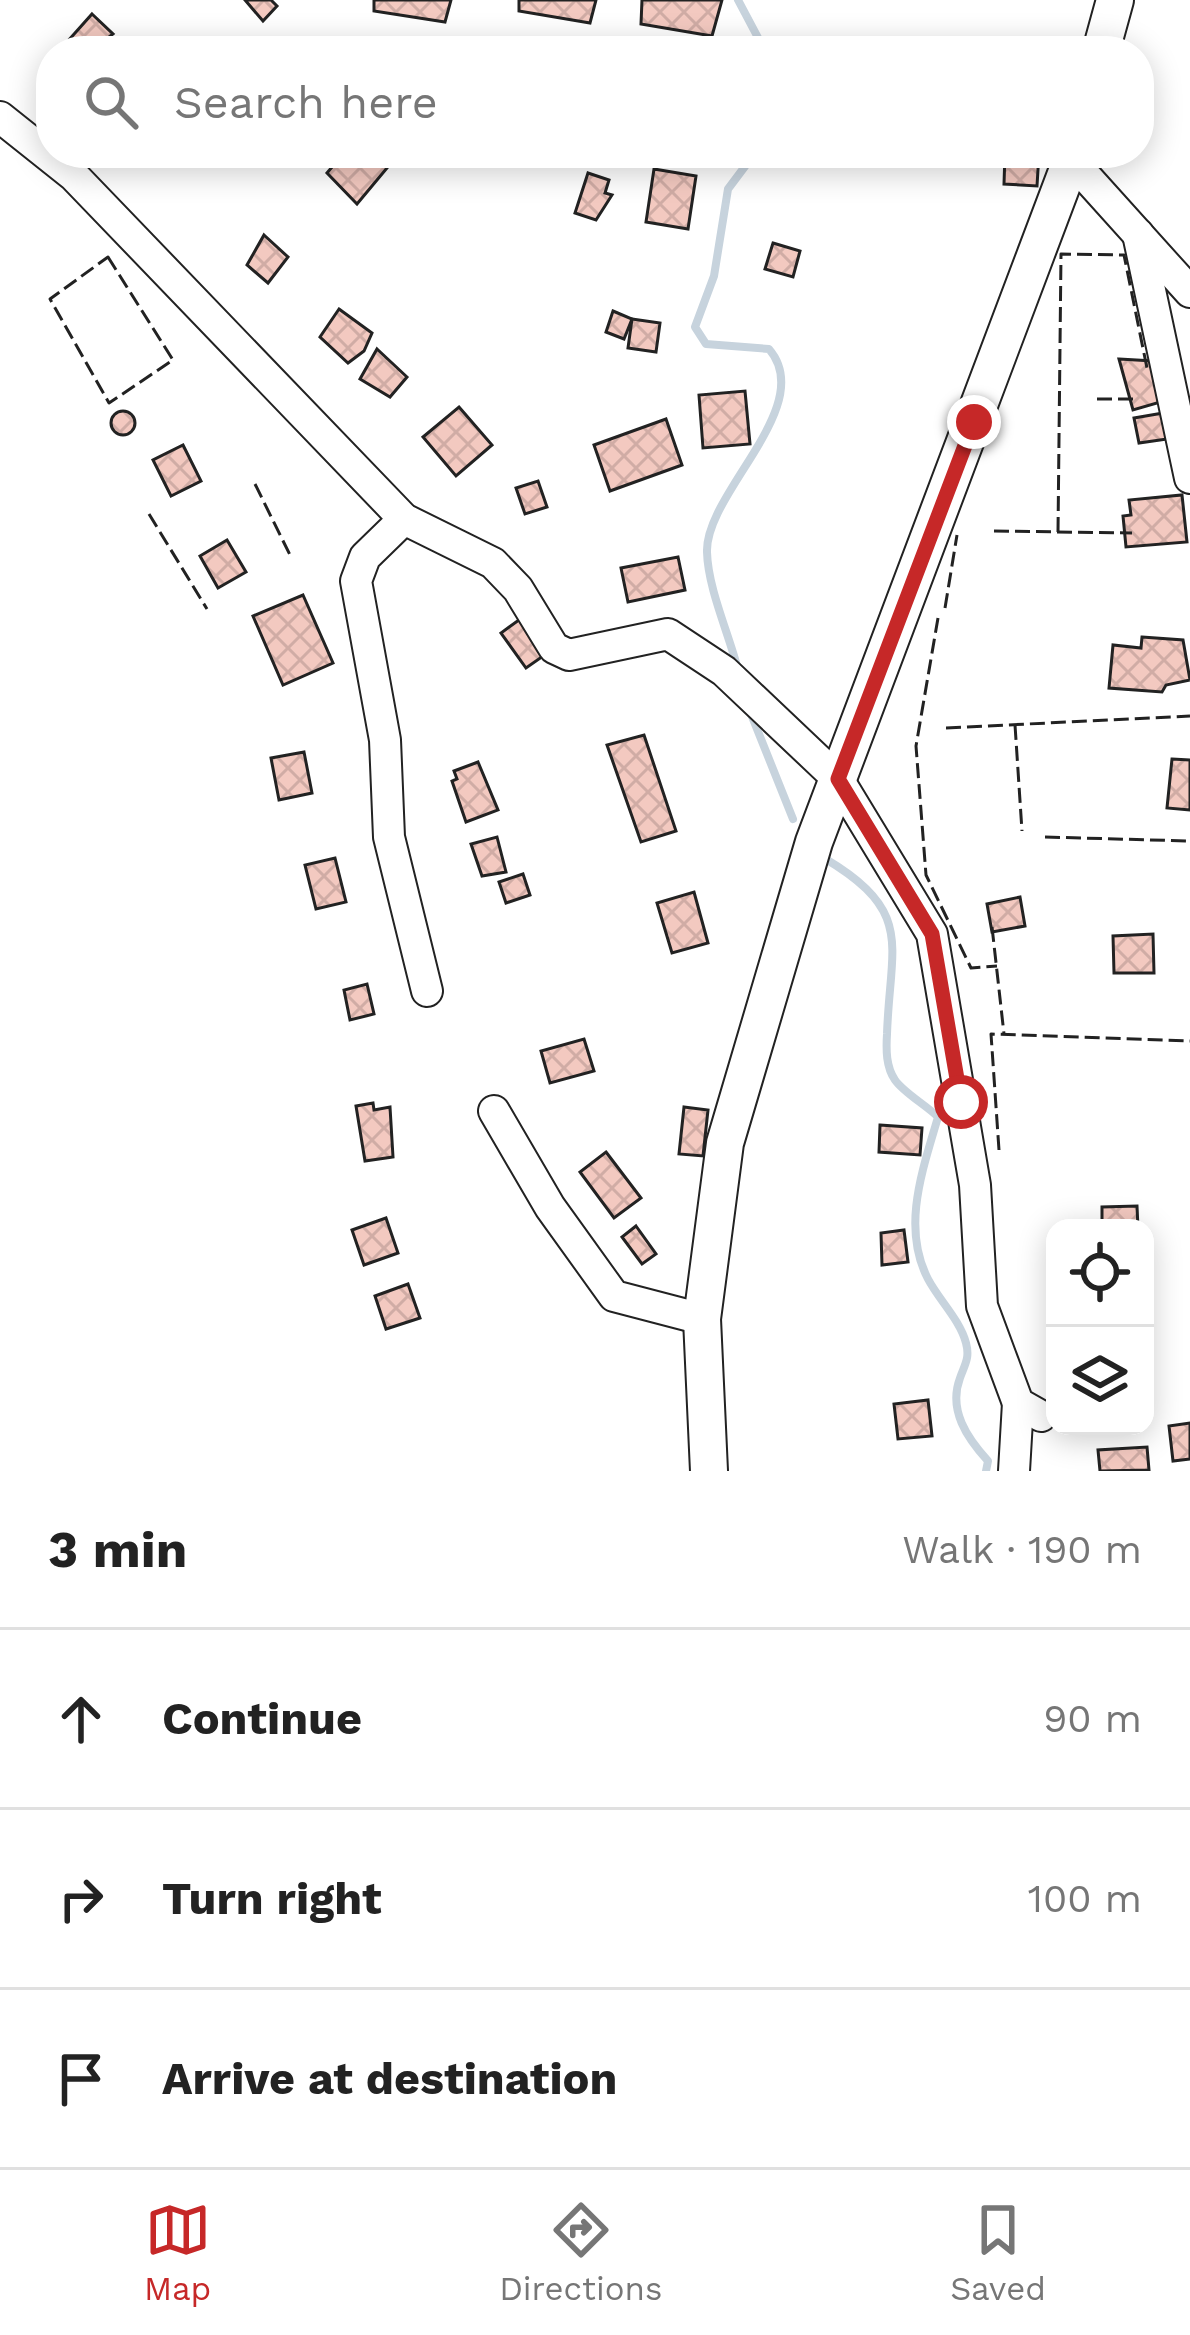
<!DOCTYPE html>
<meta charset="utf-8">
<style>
:root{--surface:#fff;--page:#f6f6f6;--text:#222;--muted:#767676;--line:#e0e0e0;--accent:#c62828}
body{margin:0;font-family:"Work Sans",sans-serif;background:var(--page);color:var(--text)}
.controls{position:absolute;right:36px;bottom:36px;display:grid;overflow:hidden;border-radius:24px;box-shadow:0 6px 30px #0003}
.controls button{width:108px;height:108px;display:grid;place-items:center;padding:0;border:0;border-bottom:3px solid var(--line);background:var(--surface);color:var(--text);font:60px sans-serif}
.stop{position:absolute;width:36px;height:36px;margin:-27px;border:9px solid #c62828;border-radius:50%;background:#fff}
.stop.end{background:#c62828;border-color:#fff;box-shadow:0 3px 12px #0008}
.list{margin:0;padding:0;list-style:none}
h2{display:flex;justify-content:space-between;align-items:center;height:156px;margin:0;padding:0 48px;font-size:51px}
h2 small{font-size:39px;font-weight:400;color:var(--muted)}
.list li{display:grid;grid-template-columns:78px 1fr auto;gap:36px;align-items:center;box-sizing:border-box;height:180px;padding:0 48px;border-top:3px solid var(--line)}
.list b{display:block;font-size:45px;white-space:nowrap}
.list em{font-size:39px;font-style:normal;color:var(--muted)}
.icon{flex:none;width:66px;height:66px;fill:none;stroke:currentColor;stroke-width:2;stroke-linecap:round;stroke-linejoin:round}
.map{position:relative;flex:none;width:1190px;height:1471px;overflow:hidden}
.search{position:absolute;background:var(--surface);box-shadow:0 6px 30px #0003;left:36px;right:36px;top:36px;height:132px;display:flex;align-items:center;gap:30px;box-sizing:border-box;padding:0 42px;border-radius:48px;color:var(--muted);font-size:45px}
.sheet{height:696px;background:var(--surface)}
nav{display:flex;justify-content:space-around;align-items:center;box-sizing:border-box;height:168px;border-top:3px solid var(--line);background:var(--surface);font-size:33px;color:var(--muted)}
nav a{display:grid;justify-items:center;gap:6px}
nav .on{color:var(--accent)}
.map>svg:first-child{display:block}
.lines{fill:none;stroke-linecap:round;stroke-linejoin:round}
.stream{stroke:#c7d3dd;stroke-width:8}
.building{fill:url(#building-cross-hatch);stroke:#222;stroke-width:3}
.minor-casing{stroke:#222;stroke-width:34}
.major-casing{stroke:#222;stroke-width:40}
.minor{stroke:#fff;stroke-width:30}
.major{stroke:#fff;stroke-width:36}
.fence{stroke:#222;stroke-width:3;stroke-dasharray:15 6;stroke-linecap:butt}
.route{stroke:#c62828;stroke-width:15}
</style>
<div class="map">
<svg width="1190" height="1471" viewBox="0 0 1190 1471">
<defs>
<pattern id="building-cross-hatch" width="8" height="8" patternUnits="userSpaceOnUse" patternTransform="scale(3)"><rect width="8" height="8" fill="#f3c9c0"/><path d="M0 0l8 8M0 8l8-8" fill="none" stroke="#d0aca5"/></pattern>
</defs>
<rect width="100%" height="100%" fill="#fff"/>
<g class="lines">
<g class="stream">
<polyline points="738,0 765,51"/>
<path d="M738,670C729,634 708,589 707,552C705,493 818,406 769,349L706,344L695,327L714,276L728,189L755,153"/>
<polyline points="751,714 793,819"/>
<path d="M824,858C915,912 890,944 887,1034C886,1050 886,1067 895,1080C904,1093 926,1105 938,1117C923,1169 901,1227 928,1279C939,1300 960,1320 966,1343C970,1358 965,1364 960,1378C948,1410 967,1438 988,1461L986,1471"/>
</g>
</g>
<g class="building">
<polygon points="245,0 271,0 277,6 263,21"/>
<polygon points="374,0 451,0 445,22 374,11"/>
<polygon points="519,0 596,0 590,23 519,11"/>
<polygon points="642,0 722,0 712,36 641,24"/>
<polygon points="92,14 113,34 91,51 75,51 67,42"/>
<polygon points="344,153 368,153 387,168 357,204 327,173"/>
<polygon points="1005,153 1039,153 1037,186 1004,184"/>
<polygon points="654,169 696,176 688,229 646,222"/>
<polygon points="588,173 609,180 605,193 612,195 596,220 575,213"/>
<polygon points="264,235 288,257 268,283 247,265"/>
<polygon points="773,243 800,251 793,277 765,269"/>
<polygon points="339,309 372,333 364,351 348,363 320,337"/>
<polygon points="613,311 632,319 624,339 606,332"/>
<polygon points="632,319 660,323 656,352 628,348"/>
<polygon points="377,349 407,377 390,397 360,379"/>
<polygon points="1119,359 1153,361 1164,401 1133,410"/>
<polygon points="745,391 750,444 703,448 699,395"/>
<polygon points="459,407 492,445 456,476 423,437"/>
<circle cx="123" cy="423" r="12"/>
<polygon points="1163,413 1167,439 1139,443 1134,418"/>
<polygon points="666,419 682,465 610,491 594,445"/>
<polygon points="183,445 201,481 171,496 153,460"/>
<polygon points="538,481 547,507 525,514 516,488"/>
<polygon points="1182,495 1187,542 1126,547 1123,516 1131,515 1129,500"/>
<polygon points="227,540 246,572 218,588 200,556"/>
<polygon points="678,557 685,590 628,602 621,568"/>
<polygon points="303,595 333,663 283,685 253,616"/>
<polygon points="523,617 549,652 526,668 501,633"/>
<polygon points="1142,637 1183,640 1190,680 1166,685 1162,692 1109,688 1113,645 1141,648"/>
<polygon points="644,735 676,831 641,842 607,745"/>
<polygon points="304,752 312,793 279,800 271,758"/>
<polygon points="1172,759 1190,760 1190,810 1167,808"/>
<polygon points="478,762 498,810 466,822 452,781 457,779 454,771"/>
<polygon points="497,837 506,872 482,876 471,844"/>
<polygon points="335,858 346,902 316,909 305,865"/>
<polygon points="523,874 530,895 506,903 499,882"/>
<polygon points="694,892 708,943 672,953 657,903"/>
<polygon points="1020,897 1025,926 992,932 987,904"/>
<polygon points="1153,934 1154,973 1114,973 1113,936"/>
<polygon points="367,984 374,1014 350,1020 344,990"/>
<polygon points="584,1039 594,1071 550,1083 541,1051"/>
<polygon points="373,1103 374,1110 390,1107 393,1157 365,1161 356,1106"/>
<polygon points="684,1107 708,1110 703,1156 679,1154"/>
<polygon points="880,1125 922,1128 920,1155 879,1152"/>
<polygon points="606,1152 641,1198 614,1218 580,1172"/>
<polygon points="1137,1206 1138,1228 1102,1228 1102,1207"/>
<polygon points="386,1218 398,1253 364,1265 352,1230"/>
<polygon points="636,1226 656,1254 642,1264 622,1237"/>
<polygon points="904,1230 908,1262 882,1265 881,1233"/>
<polygon points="408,1284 420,1318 386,1329 375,1296"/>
<polygon points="928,1400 932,1436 898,1439 894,1404"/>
<polygon points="1190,1423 1190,1459 1173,1461 1169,1426"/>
<polygon points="1147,1447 1149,1470 1100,1471 1098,1450"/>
</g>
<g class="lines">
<defs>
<g id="minor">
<polyline points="0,117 74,176 404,519 493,563 518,589 554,648 569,655 668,634 724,671 838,779 932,934 975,1185 982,1306 1018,1403 1041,1416"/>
<polyline points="1072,161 1190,292"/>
<polyline points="1138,234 1190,478"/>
<polyline points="404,519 365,557 356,581 385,740 389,837 427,991"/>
<polyline points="494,1111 550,1207 614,1296 702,1319"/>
<polyline points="1014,1471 1018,1403"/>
</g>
<g id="major">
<polyline points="1101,51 1115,0"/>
<polyline points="709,1471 702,1319 725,1143 814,842 1074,153"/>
</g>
</defs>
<use href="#minor" class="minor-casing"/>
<use href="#major" class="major-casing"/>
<use href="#minor" class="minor"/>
<use href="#major" class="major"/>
<g class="fence">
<polygon points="108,257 173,360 109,403 50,299"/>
<polyline points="1097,399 1135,399"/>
<polyline points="255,484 290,555"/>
<polyline points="149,514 207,609"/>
<polyline points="994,531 1132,533"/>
<polyline points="1058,532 1061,254 1124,255 1147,368"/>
<polyline points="945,608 957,535"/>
<polyline points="938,618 916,746 926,875 971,968 997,966"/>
<polyline points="1015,725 1022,831"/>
<polyline points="946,728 1190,716"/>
<polyline points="1045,837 1190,841"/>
<polyline points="992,927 1004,1034"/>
<polyline points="999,1150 991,1034 1190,1041"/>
</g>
</g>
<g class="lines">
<polyline class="route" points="961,1102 932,934 838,779 974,422"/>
</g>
</svg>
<div class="controls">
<button><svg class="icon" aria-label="locate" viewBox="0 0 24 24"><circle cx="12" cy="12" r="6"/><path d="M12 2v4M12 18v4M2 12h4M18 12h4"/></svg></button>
<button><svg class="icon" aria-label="layers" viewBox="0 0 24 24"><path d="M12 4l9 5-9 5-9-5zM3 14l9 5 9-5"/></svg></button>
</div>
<div class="stop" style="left:961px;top:1102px"></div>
<div class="stop end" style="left:974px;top:422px"></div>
<div class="search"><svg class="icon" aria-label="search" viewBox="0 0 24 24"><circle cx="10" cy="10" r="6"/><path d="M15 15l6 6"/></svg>Search here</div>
</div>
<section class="sheet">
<h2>3 min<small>Walk · 190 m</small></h2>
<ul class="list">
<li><svg class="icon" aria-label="ahead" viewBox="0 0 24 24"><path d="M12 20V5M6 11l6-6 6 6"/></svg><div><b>Continue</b></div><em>90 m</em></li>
<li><svg class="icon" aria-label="right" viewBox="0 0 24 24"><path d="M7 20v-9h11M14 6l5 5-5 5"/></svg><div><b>Turn right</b></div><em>100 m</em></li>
<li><svg class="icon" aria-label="arrive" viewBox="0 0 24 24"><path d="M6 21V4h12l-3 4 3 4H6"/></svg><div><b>Arrive at destination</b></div></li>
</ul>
</section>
<nav>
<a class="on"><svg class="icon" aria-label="map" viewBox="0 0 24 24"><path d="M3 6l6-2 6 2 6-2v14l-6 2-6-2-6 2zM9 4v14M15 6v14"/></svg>Map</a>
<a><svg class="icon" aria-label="directions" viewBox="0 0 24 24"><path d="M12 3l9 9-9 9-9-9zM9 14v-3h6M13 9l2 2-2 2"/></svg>Directions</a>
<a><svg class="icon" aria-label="saved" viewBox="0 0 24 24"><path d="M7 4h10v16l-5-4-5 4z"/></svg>Saved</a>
</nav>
